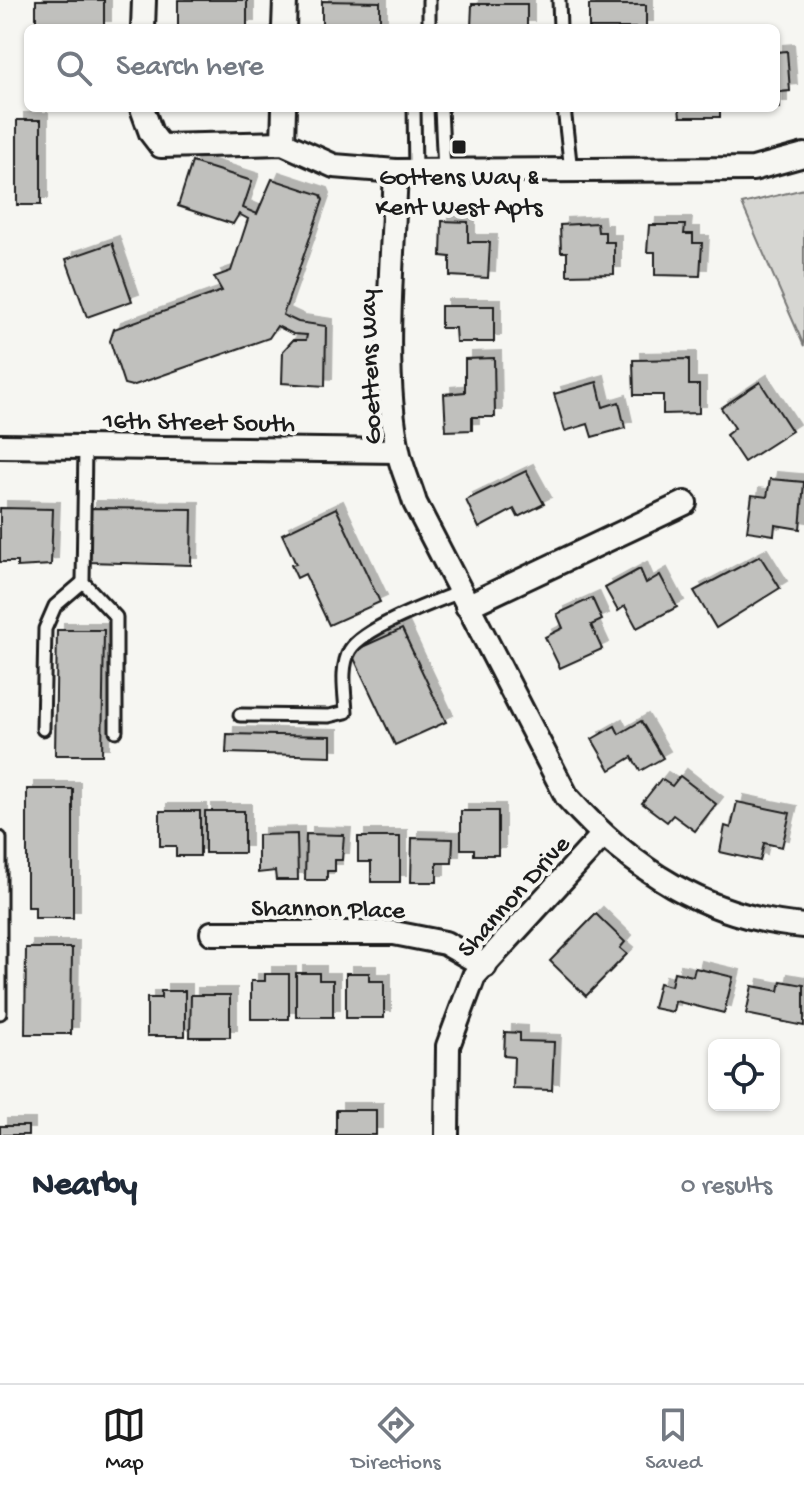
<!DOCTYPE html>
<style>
:root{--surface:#fff;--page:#f6f6f7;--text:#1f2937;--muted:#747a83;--line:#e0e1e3;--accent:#1c1c1c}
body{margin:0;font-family:"Gochi Hand",sans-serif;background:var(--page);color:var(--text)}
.controls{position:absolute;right:24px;bottom:24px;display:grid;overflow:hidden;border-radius:12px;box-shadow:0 2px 6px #0004}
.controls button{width:72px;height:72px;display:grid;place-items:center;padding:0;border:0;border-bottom:2px solid var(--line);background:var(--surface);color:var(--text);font:40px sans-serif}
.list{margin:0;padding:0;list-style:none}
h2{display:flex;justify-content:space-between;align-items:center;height:104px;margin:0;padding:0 32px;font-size:34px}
h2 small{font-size:26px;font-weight:400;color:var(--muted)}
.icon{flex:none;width:44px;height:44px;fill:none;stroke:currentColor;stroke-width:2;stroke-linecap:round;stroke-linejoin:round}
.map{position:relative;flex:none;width:804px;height:1135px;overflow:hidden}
.search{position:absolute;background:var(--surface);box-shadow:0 2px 6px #0004;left:24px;right:24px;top:24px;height:88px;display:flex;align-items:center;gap:20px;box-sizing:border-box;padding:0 28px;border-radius:12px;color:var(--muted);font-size:30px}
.sheet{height:248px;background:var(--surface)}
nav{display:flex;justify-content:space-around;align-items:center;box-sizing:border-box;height:112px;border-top:2px solid var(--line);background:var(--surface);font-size:22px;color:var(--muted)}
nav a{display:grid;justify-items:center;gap:4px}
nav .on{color:var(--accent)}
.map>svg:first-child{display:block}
.green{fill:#d6d6d2;stroke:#797977;stroke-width:2}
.building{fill:#c0c0bd;stroke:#1c1c1c;stroke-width:2;filter:url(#shadow)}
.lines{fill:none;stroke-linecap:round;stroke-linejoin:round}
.service-casing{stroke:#1c1c1c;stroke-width:17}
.minor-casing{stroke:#1c1c1c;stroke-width:28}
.service{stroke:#f6f6f2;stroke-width:11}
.minor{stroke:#f6f6f2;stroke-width:22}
.poi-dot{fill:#1c1c1c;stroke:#f6f6f2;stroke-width:3}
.labels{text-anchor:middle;stroke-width:8;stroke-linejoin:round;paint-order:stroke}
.poi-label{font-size:26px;fill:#1c1c1c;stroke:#f6f6f2}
.street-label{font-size:26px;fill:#1c1c1c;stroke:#f6f6f2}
</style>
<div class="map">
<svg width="804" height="1135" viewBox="0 0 804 1135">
<defs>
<filter id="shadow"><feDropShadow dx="7" dy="-7" stdDeviation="0" flood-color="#0004"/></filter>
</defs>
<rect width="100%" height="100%" fill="#f6f6f2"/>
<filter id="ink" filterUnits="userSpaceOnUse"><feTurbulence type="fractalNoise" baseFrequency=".0125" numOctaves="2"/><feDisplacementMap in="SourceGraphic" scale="16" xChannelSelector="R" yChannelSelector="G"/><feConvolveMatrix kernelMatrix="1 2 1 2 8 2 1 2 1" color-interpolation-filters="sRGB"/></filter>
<g filter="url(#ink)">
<polygon class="green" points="804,189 804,346 742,204"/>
<g class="building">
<rect x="36" y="0" width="68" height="28"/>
<rect x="178" y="0" width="69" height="28"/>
<polygon points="322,1 380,2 380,28 322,28"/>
<polygon points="472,4 527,4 527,28 471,28"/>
<rect x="589" y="5" width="57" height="23"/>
<polygon points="787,51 790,91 780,92 780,108 776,108 776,52"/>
<polygon points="679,108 720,108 720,117 680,117"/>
<rect x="17" y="120" width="24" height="85"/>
<polygon points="192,162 252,181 243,208 257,214 272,179 321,195 323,200 283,315 298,322 326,326 325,386 282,383 283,351 293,340 306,340 307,335 293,334 277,326 269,338 132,386 124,384 110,341 114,329 222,291 214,277 231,271 248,219 239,214 233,224 178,206"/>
<polygon points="442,221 468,222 468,242 490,242 488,278 450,276 450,257 441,256"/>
<polygon points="597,223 598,232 605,232 605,242 614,242 614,274 567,275 567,252 561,252 560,225"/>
<polygon points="649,225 685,225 684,234 693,234 693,243 702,243 700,276 655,275 655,252 647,252"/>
<polygon points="112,243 132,301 87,317 66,259"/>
<polygon points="441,306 494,306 494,342 456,342 455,328 441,328"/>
<polygon points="494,358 495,417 472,417 472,430 446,431 444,394 465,392 465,359"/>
<polygon points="689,359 689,385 699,385 699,413 663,414 663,395 634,395 633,360"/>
<polygon points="597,382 603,407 619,402 625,428 592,437 588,424 565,431 554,394"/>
<polygon points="760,382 792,431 744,462 726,435 735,428 721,408"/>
<polygon points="526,471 544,504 518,517 514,509 479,528 466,500"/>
<polygon points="770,479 804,482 800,529 775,525 774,535 747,531 752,495 767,497"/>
<polygon points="0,508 53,509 51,565 17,567 17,562 0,562"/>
<polygon points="89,508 192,509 191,565 88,562"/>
<polygon points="336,508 380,602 329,625 305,574 297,578 291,565 296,564 282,534"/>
<polygon points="760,556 780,588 716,628 694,591"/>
<polygon points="640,569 646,583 660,575 677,607 637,628 625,606 618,611 605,588"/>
<polygon points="592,598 602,620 591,625 602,649 560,668 545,637 563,628 557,614"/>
<polygon points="402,629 446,722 395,745 351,652"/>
<polygon points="57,630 104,630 102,755 55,755"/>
<polygon points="641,721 663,758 640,771 632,757 610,770 592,739 615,726 619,734"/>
<polygon points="227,734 331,736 331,756 226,753"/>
<polygon points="680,776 716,804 695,831 673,815 667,822 642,803 661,779 672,786"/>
<polygon points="27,789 73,789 73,918 35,918 35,907 27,907"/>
<polygon points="737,802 790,813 782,847 764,843 760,861 720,852 725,826 731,828"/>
<polygon points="160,811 200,811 200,856 176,856 176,846 160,846"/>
<rect x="205" y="811" width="39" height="42"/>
<polygon points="461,811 498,811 498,855 474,855 474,849 461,849"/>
<polygon points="297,834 298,880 276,880 275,871 258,873 258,835"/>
<polygon points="306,834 344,835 342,860 335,860 335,871 327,871 327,880 305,880"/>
<polygon points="358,837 400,837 400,882 371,882 371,862 358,862"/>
<polygon points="412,838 453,839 452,863 437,863 437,882 411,882"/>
<polygon points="596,914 625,942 620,948 627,954 586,996 550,961"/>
<polygon points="26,948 72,948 71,1034 25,1034"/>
<polygon points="695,968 733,977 724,1013 675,1001 673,1012 653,1008 659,983 671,986 674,972 693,976"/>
<polygon points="296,973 319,973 319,980 333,980 333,1017 296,1017"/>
<polygon points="346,973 369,973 369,981 384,981 384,1018 346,1018"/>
<polygon points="265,974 289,974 289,1019 251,1019 251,981 265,981"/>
<polygon points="781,981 804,985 804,1026 746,1014 752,986 779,991"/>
<polygon points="161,991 185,991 185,1036 147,1036 147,998 161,998"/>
<polygon points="191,995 230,995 230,1037 190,1037"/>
<polygon points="505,1032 520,1033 520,1041 554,1042 552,1090 513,1089 514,1057 504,1056"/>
<rect x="336" y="1110" width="40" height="25"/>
<rect x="0" y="1126" width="28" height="9"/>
</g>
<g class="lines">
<defs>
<g id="service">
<polyline points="559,0 560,28"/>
<polyline points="429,28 429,0"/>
<polyline points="414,108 415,171"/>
<polyline points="441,108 444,171"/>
<polyline points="564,108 571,171"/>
<polyline points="85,447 83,582 116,617 116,731"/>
<path d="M240,715L329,716L346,712C345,693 340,667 350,650C363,628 434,602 460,592"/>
<polyline points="43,729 45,629 55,606 83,582"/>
<polyline points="0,838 0,1013"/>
</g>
<g id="minor">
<polyline points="143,28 144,0"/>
<polyline points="284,28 285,0"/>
<polyline points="142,108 151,133 161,146 283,143 334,166 396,171"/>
<polyline points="283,143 284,108"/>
<path d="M804,155L753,169L396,171C393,255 381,370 398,450C401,467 410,485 415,503L567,797C631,869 706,918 804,926"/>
<polyline points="0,446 398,451"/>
<polyline points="467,606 685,503"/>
<polyline points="212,933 394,933 445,943 485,966"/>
<polyline points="447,1135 448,1046 474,976 602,836"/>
</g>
</defs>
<use href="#service" class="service-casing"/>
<use href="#minor" class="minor-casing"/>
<use href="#service" class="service"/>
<use href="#minor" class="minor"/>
</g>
</g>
<rect class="poi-dot" x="451" y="139" width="16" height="16" rx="4"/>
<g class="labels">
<g class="poi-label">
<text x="459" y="184">Gottens Way &amp;<tspan x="459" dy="30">Kent West Apts</tspan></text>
</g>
<g class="street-label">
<text transform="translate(368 367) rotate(-92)" y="9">Goettens Way</text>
<text transform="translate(199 420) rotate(1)" y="9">16th Street South</text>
<text transform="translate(512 895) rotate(-48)" y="9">Shannon Drive</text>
<text transform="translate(328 907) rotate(1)" y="9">Shannon Place</text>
</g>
</g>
</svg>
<div class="controls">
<button><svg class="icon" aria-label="locate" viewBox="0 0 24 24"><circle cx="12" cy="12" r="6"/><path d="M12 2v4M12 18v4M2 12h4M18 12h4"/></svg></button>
</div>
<div class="search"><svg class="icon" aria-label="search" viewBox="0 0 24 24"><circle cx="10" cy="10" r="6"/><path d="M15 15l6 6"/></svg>Search here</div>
</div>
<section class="sheet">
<h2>Nearby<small>0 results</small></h2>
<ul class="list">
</ul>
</section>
<nav>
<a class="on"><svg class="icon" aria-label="map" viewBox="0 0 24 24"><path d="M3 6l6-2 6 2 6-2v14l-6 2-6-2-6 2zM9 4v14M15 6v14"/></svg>Map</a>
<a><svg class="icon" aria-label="directions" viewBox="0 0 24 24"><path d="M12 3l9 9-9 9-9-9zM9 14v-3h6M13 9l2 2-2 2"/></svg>Directions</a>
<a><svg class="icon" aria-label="saved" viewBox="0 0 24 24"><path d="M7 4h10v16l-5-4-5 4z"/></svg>Saved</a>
</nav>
